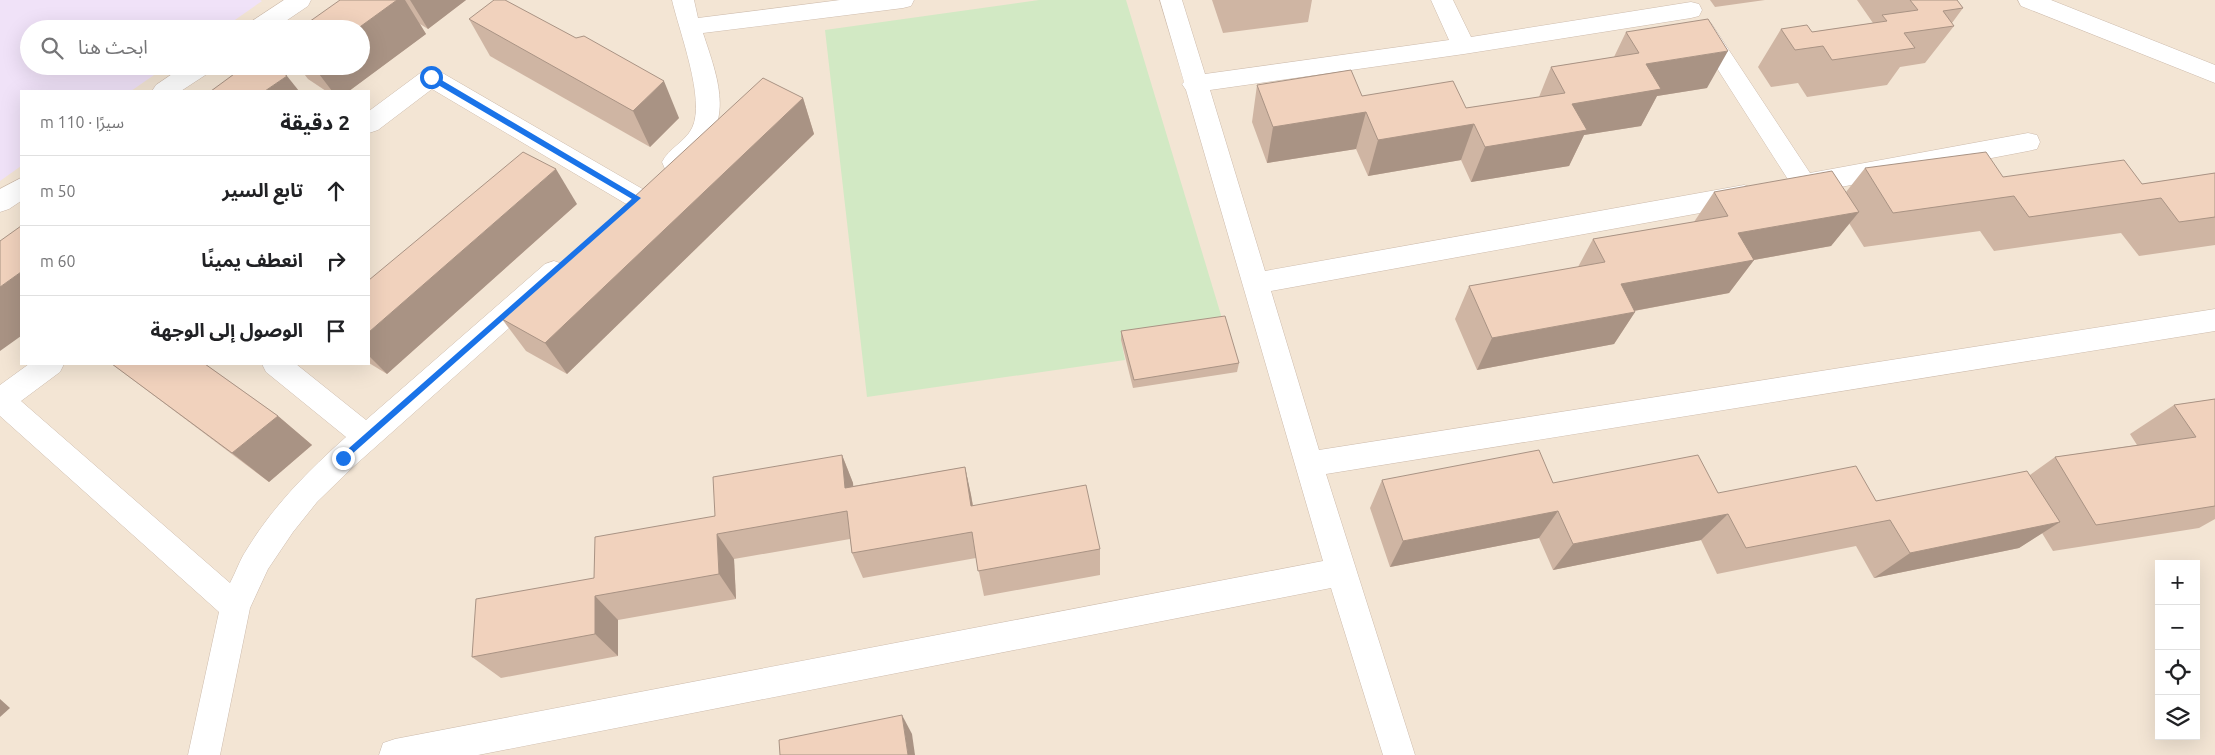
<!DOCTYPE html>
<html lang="ar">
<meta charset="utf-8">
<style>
:root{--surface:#fff;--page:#f6f6f6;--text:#202124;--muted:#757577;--line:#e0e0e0}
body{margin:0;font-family:Ubuntu,"Noto Sans Arabic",sans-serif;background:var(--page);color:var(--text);direction:rtl}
.controls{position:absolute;right:15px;bottom:15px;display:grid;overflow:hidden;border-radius:0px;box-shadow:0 5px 20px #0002}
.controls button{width:45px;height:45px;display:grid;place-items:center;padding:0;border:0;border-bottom:1px solid var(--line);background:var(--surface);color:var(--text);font:25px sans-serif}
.stop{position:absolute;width:15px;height:15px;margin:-11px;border:4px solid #1a73e8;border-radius:50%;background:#fff}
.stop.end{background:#1a73e8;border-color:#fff;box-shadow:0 1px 5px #0008}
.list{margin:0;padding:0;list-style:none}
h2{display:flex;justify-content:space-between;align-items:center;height:65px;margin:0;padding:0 20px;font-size:21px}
h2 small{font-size:16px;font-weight:400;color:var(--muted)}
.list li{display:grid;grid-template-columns:32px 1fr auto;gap:15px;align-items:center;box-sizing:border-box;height:70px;padding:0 20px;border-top:1px solid var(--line)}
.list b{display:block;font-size:19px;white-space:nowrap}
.list em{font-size:16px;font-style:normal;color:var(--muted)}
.icon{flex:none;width:28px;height:28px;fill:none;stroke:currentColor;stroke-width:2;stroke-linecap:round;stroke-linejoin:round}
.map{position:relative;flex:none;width:2215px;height:755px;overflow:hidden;direction:ltr}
.search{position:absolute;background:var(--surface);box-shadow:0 5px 20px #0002;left:20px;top:20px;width:350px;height:55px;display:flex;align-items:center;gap:12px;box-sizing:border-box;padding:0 18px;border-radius:28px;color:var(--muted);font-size:19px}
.panel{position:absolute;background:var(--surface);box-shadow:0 5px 20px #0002;left:20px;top:90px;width:350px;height:275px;border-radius:0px;direction:rtl}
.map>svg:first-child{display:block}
.residential{fill:#f3e5d4;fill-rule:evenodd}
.education{fill:#f0e2f8}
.green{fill:#d2e9c4}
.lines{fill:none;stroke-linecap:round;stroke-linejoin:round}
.minor-casing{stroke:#cdbbac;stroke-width:1}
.tertiary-casing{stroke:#cdbbac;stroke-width:1}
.minor{fill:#fff;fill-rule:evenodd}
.tertiary{fill:#fff;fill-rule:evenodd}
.wall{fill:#cfb5a3}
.shaded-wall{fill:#a99384}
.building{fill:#f1d2bd;stroke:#a99384}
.route{fill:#1a73e8}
</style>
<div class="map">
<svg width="2215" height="755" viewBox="0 0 2215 755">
<rect width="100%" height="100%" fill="#fcf3e5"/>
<path class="residential" d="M0,0H2215V755H0ZM29,29H361V66H29ZM21,91H369V364H21ZM2159,564H2196V736H2159Z"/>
<polygon class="education" points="0,0 260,0 262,1 222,29 29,29 29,66 167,66 131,91 21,91 21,166 0,181"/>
<polygon class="green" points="1039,0 1126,0 1224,325 1121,340 1125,360 867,397 825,30"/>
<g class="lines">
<defs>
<g id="minor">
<path d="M672,0H694L698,18L840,0H914L911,6L903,8L703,33C718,79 735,120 695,158C685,167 679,173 665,169L662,162C669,148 685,142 692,128C706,100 679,31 672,0Z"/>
<polygon points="1160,0 1182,0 1205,74 1449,40 1431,0 1453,0 1471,37 1691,2 1699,4 1702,10 1699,16 1691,18 1464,54 1210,90 1265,271 1744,185 1753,188 1757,195 1753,202 1744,205 1271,291 1319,450 2215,309 2215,331 1326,474 1415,755 1383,755 1331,588 478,755 379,755 383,743 395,739 1323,561 1186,90 1182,84 1184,82"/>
<polygon points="2018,0 2051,0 2215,65 2215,83 2021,6"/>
<polygon points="1703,21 1711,23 1810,173 2028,133 2037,135 2040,142 2037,149 2028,151 1799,195 1790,192 1787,185 1789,181 1692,29 1695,23"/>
<polygon points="431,68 439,71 646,191 650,198 646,205 637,208 628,205 432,89 378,130 369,133 369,111 423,71"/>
<path d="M554,261L563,264L567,272L563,280L353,467L317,502L293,532L268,569L250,608L220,755H188L219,612L0,416V385L29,364H64L60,372L21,401L230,583C236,572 240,559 247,549C273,506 309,470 346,437L266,372L262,364H296L366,420L545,264Z"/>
</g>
<g id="tertiary">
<polygon points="284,0 311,0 308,6 274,29 246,29 249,23"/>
<polygon points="184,66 214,66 210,72 181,91 152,91 156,85"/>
<polygon points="21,178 21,201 9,209 0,212 0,189"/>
</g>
</defs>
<use href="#minor" class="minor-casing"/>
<use href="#tertiary" class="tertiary-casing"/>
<use href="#minor" class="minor"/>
<use href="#tertiary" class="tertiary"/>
</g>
<g class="wall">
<polygon points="340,0 466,0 428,29 420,24 426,34 349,91 326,91 308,79 298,66 361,66"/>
<polygon points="1212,0 1312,0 1308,22 1223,33"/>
<polygon points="1710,0 1765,0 1715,7"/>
<polygon points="1857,0 1957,0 1963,8 1952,23 1954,26 1925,63 1900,67 1887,85 1807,97 1798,83 1771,87 1758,67 1781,29 1812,32 1873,23"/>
<polygon points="469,19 679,118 650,147 490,56"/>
<polygon points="1626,32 1707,88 1657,96 1641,126 1584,135 1569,166 1471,182 1461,160 1368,176 1356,149 1267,163 1252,122 1257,85 1362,96 1466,108 1539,97 1551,67 1614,57"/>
<polygon points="803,98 814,134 567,374 526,351 502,319"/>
<polygon points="1865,168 2003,177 2142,184 2215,173 2215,245 2139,256 2121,233 1994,251 1980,231 1864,247 1849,223 1831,246 1754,260 1729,293 1634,311 1635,312 1614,344 1477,370 1455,319 1469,286 1578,267 1593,239 1694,222 1714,192 1846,192"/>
<polygon points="577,204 387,374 369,363 369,280"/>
<polygon points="1121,331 1239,363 1237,372 1133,388 1121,340"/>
<polygon points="112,364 205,364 278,416 312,445 269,482"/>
<polygon points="2215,399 2215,519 2199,528 2053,551 2042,533 2019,548 1874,578 1856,546 1717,574 1701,540 1553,570 1539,538 1390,567 1370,508 1382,480 1553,483 1718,493 1876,501 2030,475 2055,457 2137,445 2130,434 2174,405"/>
<polygon points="842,455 853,483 853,486 965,467 973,505 1100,549 1100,575 984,596 976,558 863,578 852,553 850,539 734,559 736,599 618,620 618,656 501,678 472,657 594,578 715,516"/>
</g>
<g class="shaded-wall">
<polygon points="397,0 405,0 426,34 349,91 332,91 313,66 361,66 361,29 357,29"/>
<polygon points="410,0 466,0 428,29"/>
<polygon points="1728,51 1707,88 1657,96 1641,126 1584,135 1569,166 1471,182 1485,147 1572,104 1646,64"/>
<polygon points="287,76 299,91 265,91"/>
<polygon points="664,81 679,118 650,147 633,111"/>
<polygon points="803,98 814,134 567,374 545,343"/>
<polygon points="1366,112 1356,149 1267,163 1273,127"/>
<polygon points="1474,124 1461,160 1368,176 1378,140"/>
<polygon points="556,169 577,204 387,374 369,356 369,332"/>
<polygon points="1859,212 1831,246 1714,267 1738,233"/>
<polygon points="1754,260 1729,293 1601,317 1621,284"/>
<polygon points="21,272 21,336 0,351 0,287"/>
<polygon points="1635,312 1614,344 1477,370 1492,338"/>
<polygon points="278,416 312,445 269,482 232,453"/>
<polygon points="842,455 853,483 856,515 845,488"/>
<polygon points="965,467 971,495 977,532 971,506"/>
<polygon points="1558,511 1539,538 1390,567 1403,541"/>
<polygon points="1728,514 1701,540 1553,570 1573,544"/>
<polygon points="2060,522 2019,548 1874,578 1910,553"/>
<polygon points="717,534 734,559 736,599 719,574"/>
<polygon points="595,596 618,620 618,656 595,634"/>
<polygon points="0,699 10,708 0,717"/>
<polygon points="902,715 912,734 915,755 908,755"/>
</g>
<g class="building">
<polygon points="340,0 397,0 357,29 299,29"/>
<polygon points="494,0 505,0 576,38 584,36 664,81 633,111 469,19"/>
<polygon points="1910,0 1957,0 1963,8 1943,11 1954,26 1904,33 1915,48 1832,60 1823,46 1795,50 1781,29 1807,25 1812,32 1887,21 1882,15 1918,10"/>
<polygon points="1708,19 1728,51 1646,64 1661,89 1572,104 1587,130 1485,147 1474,124 1378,140 1366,112 1273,127 1257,85 1351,70 1362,96 1453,81 1466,108 1565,93 1551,67 1639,53 1626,32"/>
<polygon points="245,66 273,66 287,76 265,91 211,91"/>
<polygon points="763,78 803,98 545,343 502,319"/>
<polygon points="523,152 556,169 369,332 369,280"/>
<polygon points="1986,152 2003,177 2124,160 2142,184 2215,173 2215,217 2179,222 2161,198 2029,217 2014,196 1893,213 1865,168"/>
<polygon points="1832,171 1859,212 1738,233 1754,260 1621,284 1635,312 1492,338 1469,286 1605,262 1593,239 1728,216 1714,192"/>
<polygon points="21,226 21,272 0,287 0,241"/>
<polygon points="1225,316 1239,363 1134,380 1121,331"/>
<polygon points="112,364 205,364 278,416 232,453"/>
<polygon points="2215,399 2215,506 2096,525 2055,457 2196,437 2174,405"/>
<polygon points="1539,450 1553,483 1698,455 1718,493 1856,466 1876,501 2027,471 2060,522 1910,553 1890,520 1746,548 1728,514 1573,544 1558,511 1403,541 1382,480"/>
<polygon points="842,455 845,488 965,467 971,506 1086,485 1100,549 978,571 972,532 852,553 847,511 717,534 719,574 595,596 595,634 472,657 476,599 594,578 595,537 715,516 713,477"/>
<polygon points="902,715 908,755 780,755 779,740"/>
</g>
<polygon class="route" points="428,75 433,75 641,198 343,462 340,461 340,456 632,199 428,79"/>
</svg>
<div class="controls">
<button>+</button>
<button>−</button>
<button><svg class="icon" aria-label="locate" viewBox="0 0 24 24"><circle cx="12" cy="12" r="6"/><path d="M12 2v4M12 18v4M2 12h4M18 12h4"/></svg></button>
<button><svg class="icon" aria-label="layers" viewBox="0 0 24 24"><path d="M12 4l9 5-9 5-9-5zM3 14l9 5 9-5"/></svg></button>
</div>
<div class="stop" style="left:431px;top:77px"></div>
<div class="stop end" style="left:343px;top:458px"></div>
<div class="search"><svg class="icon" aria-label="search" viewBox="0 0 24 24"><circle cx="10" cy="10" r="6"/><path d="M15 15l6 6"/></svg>ابحث هنا</div>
<section class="panel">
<h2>2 دقيقة<small>سيرًا · 110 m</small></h2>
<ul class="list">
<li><svg class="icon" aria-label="ahead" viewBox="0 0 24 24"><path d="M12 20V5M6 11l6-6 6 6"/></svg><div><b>تابع السير</b></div><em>50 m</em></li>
<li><svg class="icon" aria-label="right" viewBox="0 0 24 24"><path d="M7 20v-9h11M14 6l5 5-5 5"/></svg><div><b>انعطف يمينًا</b></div><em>60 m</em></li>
<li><svg class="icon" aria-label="arrive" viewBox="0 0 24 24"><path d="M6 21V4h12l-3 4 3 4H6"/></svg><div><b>الوصول إلى الوجهة</b></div></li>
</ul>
</section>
</div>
